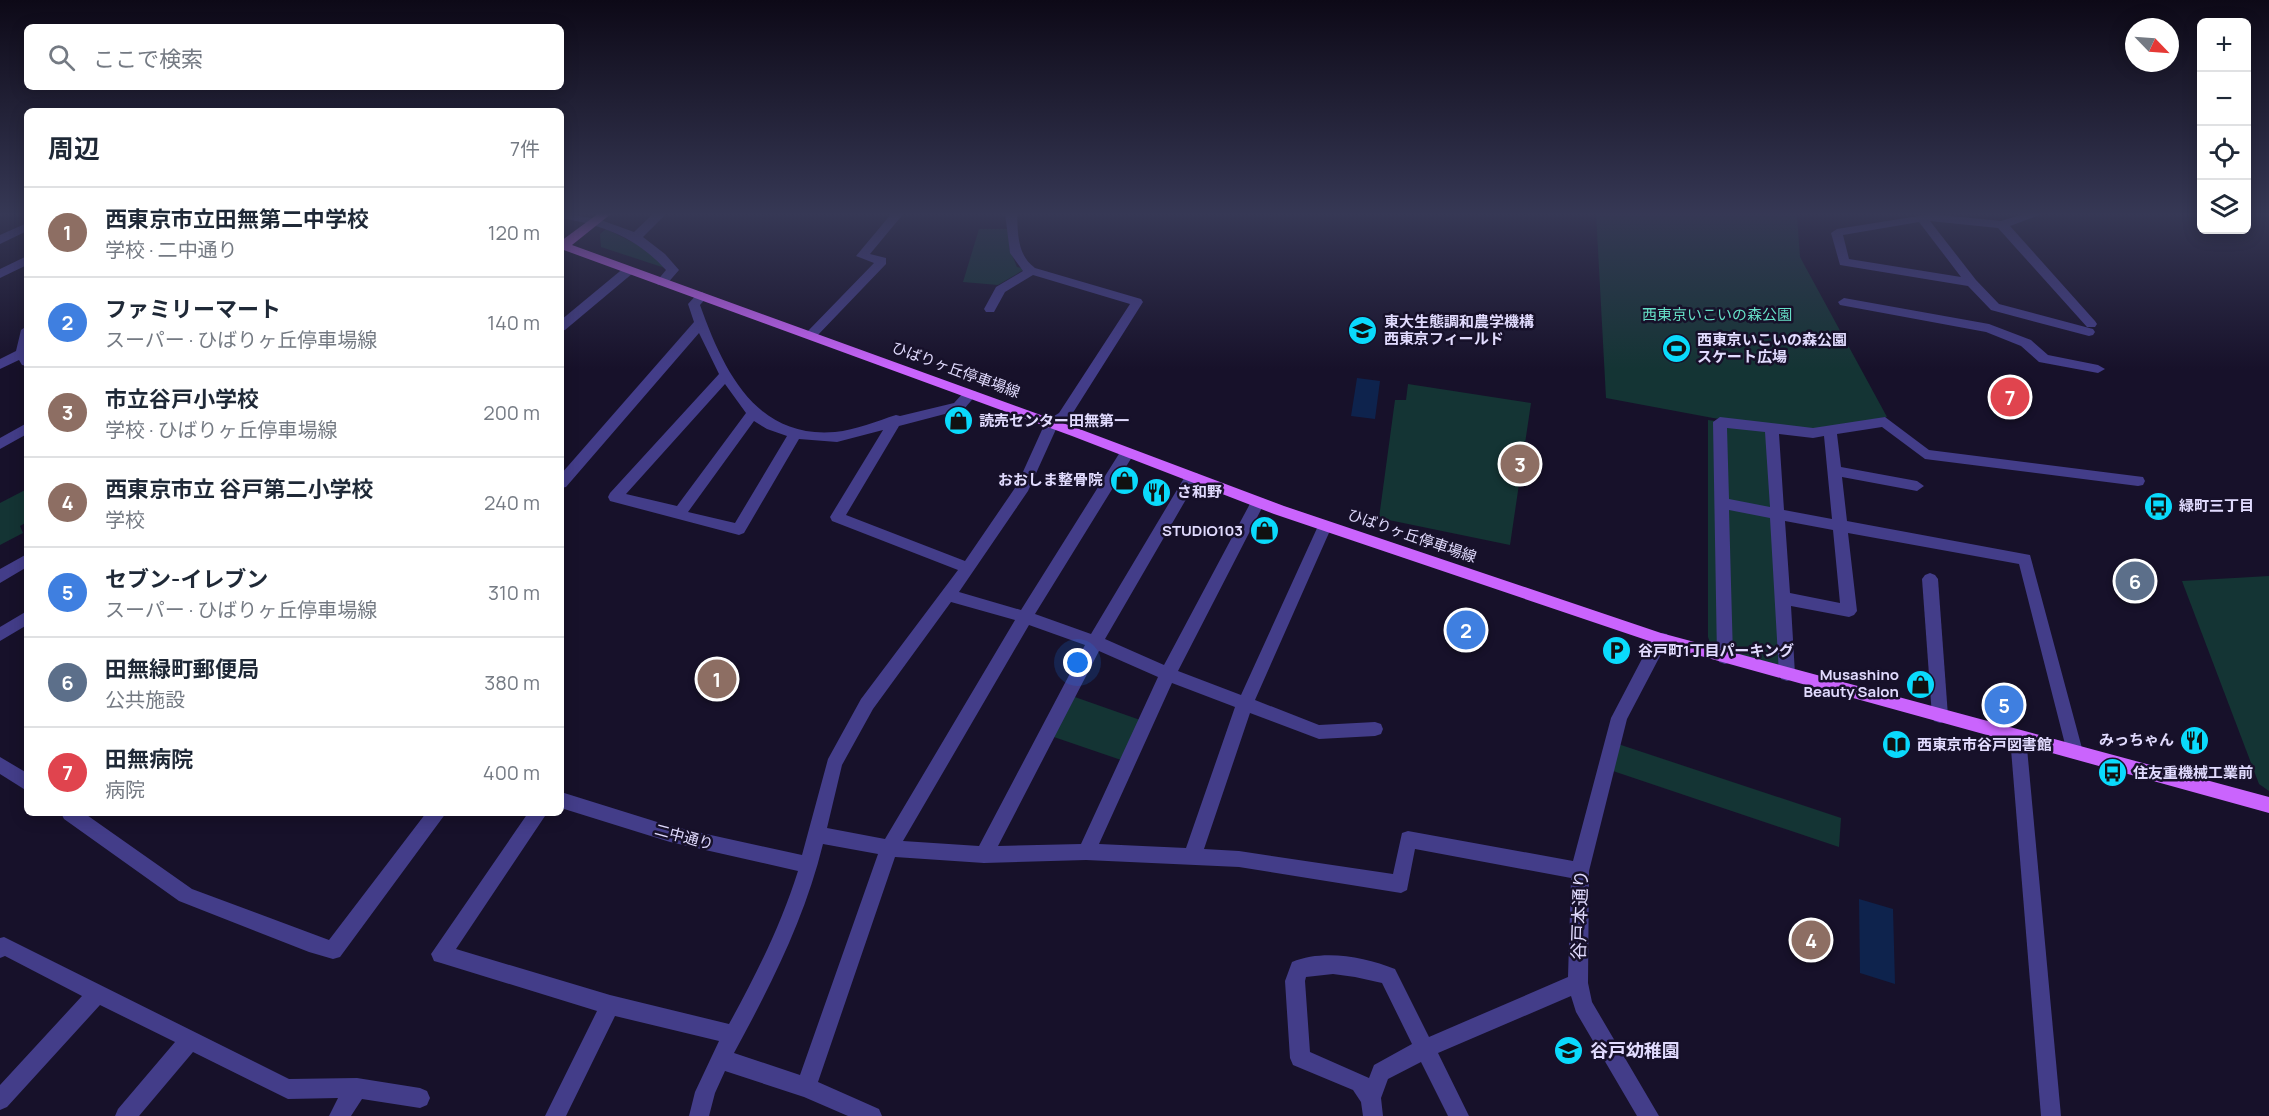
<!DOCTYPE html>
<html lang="ja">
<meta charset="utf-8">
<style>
:root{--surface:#fff;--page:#f6f6f7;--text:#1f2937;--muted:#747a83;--line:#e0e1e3;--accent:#db2777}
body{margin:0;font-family:Manrope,"Noto Sans JP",sans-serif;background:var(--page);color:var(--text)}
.controls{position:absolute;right:18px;top:18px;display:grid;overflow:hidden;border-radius:9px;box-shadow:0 3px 15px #0003}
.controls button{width:54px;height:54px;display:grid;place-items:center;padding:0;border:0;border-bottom:2px solid var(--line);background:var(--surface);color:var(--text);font:30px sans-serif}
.compass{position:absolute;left:2125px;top:18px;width:54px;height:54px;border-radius:50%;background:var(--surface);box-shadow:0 3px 15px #0003;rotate:115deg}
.you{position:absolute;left:1078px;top:663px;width:21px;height:21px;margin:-15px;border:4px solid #fff;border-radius:50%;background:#1a73e8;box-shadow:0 0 0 9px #1a73e833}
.badge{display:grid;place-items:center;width:39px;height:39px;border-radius:50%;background:var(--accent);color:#fff;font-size:20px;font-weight:700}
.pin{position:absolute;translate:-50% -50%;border:3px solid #fff;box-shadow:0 2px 6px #0006}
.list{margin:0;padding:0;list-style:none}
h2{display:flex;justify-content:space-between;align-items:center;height:78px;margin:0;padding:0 24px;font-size:26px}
h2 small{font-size:20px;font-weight:400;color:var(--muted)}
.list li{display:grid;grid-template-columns:39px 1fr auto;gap:18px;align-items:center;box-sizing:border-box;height:90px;padding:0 24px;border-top:2px solid var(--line)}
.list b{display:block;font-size:22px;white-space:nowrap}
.list p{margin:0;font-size:20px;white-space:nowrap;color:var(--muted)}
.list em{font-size:20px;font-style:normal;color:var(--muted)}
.icon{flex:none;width:33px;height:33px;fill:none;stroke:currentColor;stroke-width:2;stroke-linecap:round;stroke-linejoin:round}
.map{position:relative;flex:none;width:2269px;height:1116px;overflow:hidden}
.search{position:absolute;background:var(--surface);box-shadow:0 3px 15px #0003;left:24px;top:24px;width:540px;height:66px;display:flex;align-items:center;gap:15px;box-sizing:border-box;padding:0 21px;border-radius:9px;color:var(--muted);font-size:22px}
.panel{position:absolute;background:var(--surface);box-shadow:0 3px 15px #0003;left:24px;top:108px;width:540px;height:708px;border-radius:9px}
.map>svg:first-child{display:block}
.green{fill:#143434}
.water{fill:#0e234d}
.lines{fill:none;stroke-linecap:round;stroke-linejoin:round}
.minor{fill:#433d89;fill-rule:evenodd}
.major{fill:#ca64fd;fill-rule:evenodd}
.labels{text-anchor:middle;stroke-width:5;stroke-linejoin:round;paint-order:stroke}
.park-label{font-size:15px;fill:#66dfc6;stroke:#17112a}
.poi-label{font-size:15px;font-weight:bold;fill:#e1dbfe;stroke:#17112a;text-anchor:start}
.street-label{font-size:15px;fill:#e1dbfe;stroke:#17112a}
.near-street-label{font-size:18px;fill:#e1dbfe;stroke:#17112a}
.near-poi-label{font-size:18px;font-weight:bold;fill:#e1dbfe;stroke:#17112a;text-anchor:start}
</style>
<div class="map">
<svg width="2269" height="1116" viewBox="0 0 2269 1116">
<rect width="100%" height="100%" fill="#17112a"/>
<g class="green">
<polygon points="1596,213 1803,213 1797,215 1800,257 1887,417 1810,431 1713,418 1606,398"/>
<polygon points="606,229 646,249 665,268 601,247 600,234"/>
<polygon points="979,229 1009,229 1009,248 1017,267 1025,269 998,285 963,282"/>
<polygon points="1408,384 1531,403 1510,545 1379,518 1395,400 1406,400"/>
<polygon points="1708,420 1772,429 1787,674 1714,654 1708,637"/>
<polygon points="27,489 27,522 20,526 23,533 0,545 0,503"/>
<polygon points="2269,576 2269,791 2259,784 2182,581"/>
<polygon points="1072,696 1143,721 1124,761 1051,736"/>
<polygon points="1618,744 1841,818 1839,847 1613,771"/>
</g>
<g class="water">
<polygon points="1357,378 1380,381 1375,419 1351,416"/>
<polygon points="1859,899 1893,909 1895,984 1860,973"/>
</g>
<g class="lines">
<g class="minor">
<path d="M561,213L598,219L634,232L654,213H667L643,237L665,254L679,270L666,285H658L656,282L666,270C637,238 603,225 561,218Z"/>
<polygon points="892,213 904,213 870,254 886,258 886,264 815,338 807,338 805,335 807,332 874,263 856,256"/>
<path d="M1005,213H1017C1018,234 1017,255 1035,268L1141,299L1143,302L1069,419L1057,427L1028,491L959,592L1021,610L1122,449H1132L1134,453L1132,457L1035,614L1091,634L1187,473H1197L1199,477L1105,639L1164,665L1253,498H1263L1265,502L1178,671L1241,695L1318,526L1320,522H1330L1332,526L1255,700L1319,725L1375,722L1381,724L1383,729L1381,734L1375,736L1319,739L1250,713L1204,849L1239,851L1393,874L1402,833L1408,831L1573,861L1611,718L1655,634L1661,633L1667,634L1669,639L1627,719L1589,871L1588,983L1592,1002L1659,1116H1637L1576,1012L1571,996L1438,1053L1469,1116H1448L1421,1062L1388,1079L1381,1098L1383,1116H1363L1361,1102L1353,1090L1293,1065L1290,1058L1285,981L1292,962C1324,949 1364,957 1395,969L1429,1037L1568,977L1571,878L1415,849L1407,890L1401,893L1239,867L1086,860L984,863L895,857L818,1082L879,1109L882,1116H848L804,1097L725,1071L715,1093L709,1116H689L695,1092L719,1041L615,1016L566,1116H545L597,1011L441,963L434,961L431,954L528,813H547L456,949L610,995L729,1024C756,975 781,925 798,871L670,842L561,808V792L670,826L802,855L828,759L861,699L958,570L832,521L830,517L883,430L837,442L799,439L744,533L739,535L610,501L608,497L610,493L719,374L699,333L566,487L561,488V474L694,322L688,304L698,293L702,292L708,296L700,305C723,369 755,439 835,432C856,430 877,421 896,415L900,416L954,403L965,391H975L977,394L964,409L899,426L846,515L965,561L1017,485L1046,421L1059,413L1130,304L1033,275L1005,292L994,312H986L984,309L996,287L1023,271L1010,253ZM725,384L746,413L677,506L626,494ZM754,421L767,429L787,436L735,523L688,512ZM951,602L1015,620L885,839L827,828L842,765L873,709ZM1029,625L1085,645L979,846L903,841ZM1099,651L1158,677L1081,844L998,846ZM1172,683L1235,707L1186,848L1099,844ZM823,844L878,854L800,1075L734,1053C770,987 805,918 823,844ZM1333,974L1355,977L1382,983L1412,1044L1374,1065L1369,1078L1310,1052L1305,981L1306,977Z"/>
<path d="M2027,213H2045L2010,226L2095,321L2097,324L2095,327H2087L1998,228L1930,221L1976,280L1999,304L2093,329L2095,332L2093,335L2089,336L1991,310L1968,286L1840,265L1831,233L1837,229L1931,214L2001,221ZM1919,222L1961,277L1849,259L1843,235Z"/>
<polygon points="27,223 27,231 0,244 0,235"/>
<polygon points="27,256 27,265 0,278 0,269"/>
<polygon points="629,266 635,270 633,273 565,330 561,331 561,320 625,267"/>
<polygon points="1844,298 1989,324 2031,340 2048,355 2098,365 2105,369 2098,373 2039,362 2021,346 1986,332 1840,305 1838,302"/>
<polygon points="27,326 27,366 22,365 19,360 0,369 0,359 16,351 21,330"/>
<path d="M1720,417L1813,428L1885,417L1929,450L2143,477L2145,481L2143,485L2138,486L1925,459L1882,427L1837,434L1841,467L1917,481L1924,486L1917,491L1842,477L1847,521L2030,555L2083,752L2081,757L2075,759L2069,757L2067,752L2019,564L1848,533L1857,611L1854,615L1849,617L1791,606L1795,674L1793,679L1787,681L1781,679L1779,674L1770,518L1729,510L1733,657L1731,662L1725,664L1719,662L1717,657L1713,422ZM1727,428L1765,432L1770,507L1729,499ZM1779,434L1813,438L1824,436L1832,519L1784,510ZM1785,521L1833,530L1840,603L1790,593Z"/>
<polygon points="27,423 27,434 0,449 0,438"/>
<polygon points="27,554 27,567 0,583 0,569"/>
<polygon points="1930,573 1935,575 1938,579 1948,716 1946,721 1940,723 1934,721 1932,716 1922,579 1925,575"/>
<polygon points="27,611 27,625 0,641 0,627"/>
<polygon points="2018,730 2024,732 2026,737 2061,1116 2041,1116 2010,737 2012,732"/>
<polygon points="0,757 27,773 27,791 0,774"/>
<polygon points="61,813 84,813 192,889 329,940 426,813 446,813 340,957 333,959 309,952 179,901 64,819"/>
<polygon points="4,937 289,1079 357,1078 420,1088 427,1091 430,1098 427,1105 420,1108 362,1099 351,1116 329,1116 338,1098 288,1099 193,1052 139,1116 115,1116 118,1109 175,1042 100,1005 7,1107 0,1110 0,1085 82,996 5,956 0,958 0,938"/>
</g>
<polygon class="major" points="599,213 612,213 572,245 1082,430 1284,506 1661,633 2269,797 2269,813 1661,645 1274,514 1072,436 561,249 561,241"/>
</g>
<linearGradient id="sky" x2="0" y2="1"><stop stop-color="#0d0917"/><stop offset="0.58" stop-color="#363855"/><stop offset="1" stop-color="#363855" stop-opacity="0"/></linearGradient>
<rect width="2269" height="369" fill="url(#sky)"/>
<defs>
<symbol id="university-disc" viewBox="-11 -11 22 22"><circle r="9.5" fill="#0adafc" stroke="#17112a"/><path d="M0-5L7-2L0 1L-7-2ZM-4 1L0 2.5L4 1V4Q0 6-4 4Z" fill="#111"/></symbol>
<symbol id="stadium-disc" viewBox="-11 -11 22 22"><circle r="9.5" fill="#0adafc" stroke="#17112a"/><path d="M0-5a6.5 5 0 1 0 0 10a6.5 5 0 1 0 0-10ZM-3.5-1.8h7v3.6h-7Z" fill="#111"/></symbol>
<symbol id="shop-disc" viewBox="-11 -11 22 22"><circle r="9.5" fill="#0adafc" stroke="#17112a"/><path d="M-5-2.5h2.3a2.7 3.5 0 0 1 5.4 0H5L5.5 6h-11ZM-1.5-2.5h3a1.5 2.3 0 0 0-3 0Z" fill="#111"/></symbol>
<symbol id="restaurant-disc" viewBox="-11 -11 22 22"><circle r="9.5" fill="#0adafc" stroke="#17112a"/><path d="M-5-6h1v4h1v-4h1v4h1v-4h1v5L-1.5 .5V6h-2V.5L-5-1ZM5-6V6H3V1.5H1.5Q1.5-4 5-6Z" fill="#111"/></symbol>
<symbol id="bus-disc" viewBox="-11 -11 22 22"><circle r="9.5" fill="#0adafc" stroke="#17112a"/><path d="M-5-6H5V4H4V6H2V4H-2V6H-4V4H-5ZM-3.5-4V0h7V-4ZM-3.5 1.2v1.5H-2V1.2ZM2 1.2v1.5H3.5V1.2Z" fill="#111"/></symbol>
<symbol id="parking-disc" viewBox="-11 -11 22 22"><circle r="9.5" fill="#0adafc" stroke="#17112a"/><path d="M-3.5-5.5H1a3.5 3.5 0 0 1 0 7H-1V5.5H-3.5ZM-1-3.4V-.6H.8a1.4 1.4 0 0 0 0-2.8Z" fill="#111"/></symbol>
<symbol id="library-disc" viewBox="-11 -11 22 22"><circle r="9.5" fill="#0adafc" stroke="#17112a"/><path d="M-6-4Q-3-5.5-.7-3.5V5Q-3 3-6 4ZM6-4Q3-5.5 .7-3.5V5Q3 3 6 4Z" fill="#111"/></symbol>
<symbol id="school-disc" viewBox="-11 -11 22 22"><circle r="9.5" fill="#0adafc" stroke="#17112a"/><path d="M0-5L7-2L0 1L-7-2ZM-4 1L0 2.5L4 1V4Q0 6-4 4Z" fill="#111"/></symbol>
</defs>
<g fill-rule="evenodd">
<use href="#university-disc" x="1346" y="314" width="33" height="33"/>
<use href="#stadium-disc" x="1660" y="332" width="33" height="33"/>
<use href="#shop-disc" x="942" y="404" width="33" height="33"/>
<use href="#shop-disc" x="1108" y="464" width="33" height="33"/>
<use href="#restaurant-disc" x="1140" y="476" width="33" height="33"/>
<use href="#bus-disc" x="2142" y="490" width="33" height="33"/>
<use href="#shop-disc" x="1248" y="514" width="33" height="33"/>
<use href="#parking-disc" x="1600" y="634" width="33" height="33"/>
<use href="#shop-disc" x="1904" y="668" width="33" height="33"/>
<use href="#restaurant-disc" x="2178" y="724" width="33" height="33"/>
<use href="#library-disc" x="1880" y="728" width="33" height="33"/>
<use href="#bus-disc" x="2096" y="756" width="33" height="33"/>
<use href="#school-disc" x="1552" y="1034" width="33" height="33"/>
</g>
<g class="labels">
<g class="park-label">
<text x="1717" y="320">西東京いこいの森公園</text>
</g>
<g class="poi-label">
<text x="1384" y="327">東大生態調和農学機構<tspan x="1384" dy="17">西東京フィールド</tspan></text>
<text x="1697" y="345">西東京いこいの森公園<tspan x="1697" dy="17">スケート広場</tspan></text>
<text x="979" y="426">読売センター田無第一</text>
<text x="1103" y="485" text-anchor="end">おおしま整骨院</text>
<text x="1177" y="497">さ和野</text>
<text x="2179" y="511">緑町三丁目</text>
<text x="1243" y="536" text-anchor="end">STUDIO103</text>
<text x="1638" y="656">谷戸町1丁目パーキング</text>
<text x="1899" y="680" text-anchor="end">Musashino<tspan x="1899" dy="17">Beauty Salon</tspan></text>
<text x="2174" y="745" text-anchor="end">みっちゃん</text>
<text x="1917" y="750">西東京市谷戸図書館</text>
<text x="2133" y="778">住友重機械工業前</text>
</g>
<g class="street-label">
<text transform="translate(956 370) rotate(20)" y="5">ひばりヶ丘停車場線</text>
<text transform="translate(1412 536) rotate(19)" y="5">ひばりヶ丘停車場線</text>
<text transform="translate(684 837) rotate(15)" y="5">二中通り</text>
</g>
<g class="near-street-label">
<text transform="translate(1580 915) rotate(-88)" y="6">谷戸本通り</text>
</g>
<g class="near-poi-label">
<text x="1590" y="1057">谷戸幼稚園</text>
</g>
</g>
</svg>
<div class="controls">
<button>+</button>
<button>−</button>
<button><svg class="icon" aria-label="locate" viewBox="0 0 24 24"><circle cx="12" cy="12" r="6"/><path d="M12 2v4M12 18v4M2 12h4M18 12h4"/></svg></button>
<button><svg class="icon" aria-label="layers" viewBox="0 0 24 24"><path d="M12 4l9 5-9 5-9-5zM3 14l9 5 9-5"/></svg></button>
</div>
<svg class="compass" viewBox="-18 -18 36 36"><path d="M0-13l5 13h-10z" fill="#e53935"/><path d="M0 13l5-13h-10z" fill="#747a83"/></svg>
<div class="you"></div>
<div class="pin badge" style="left:717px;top:679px;background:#8d6e63">1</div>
<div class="pin badge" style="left:1466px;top:630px;background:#3f7fe0">2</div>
<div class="pin badge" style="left:1520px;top:464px;background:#8d6e63">3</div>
<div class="pin badge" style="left:1811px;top:940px;background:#8d6e63">4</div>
<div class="pin badge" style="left:2004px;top:705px;background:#3f7fe0">5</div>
<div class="pin badge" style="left:2135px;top:581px;background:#5c6f8a">6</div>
<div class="pin badge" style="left:2010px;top:397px;background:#e0444e">7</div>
<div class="search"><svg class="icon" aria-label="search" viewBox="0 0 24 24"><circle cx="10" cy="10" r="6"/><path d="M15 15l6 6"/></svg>ここで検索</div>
<section class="panel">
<h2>周辺<small>7件</small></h2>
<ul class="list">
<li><span class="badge" style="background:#8d6e63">1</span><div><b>西東京市立田無第二中学校</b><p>学校 · 二中通り</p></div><em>120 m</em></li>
<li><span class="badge" style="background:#3f7fe0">2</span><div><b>ファミリーマート</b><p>スーパー · ひばりヶ丘停車場線</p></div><em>140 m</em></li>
<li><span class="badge" style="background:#8d6e63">3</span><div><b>市立谷戸小学校</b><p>学校 · ひばりヶ丘停車場線</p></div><em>200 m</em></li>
<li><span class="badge" style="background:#8d6e63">4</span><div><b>西東京市立 谷戸第二小学校</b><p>学校</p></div><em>240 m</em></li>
<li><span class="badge" style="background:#3f7fe0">5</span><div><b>セブン-イレブン</b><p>スーパー · ひばりヶ丘停車場線</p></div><em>310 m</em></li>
<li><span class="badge" style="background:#5c6f8a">6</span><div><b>田無緑町郵便局</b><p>公共施設</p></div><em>380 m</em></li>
<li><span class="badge" style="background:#e0444e">7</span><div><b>田無病院</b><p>病院</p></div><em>400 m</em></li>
</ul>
</section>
</div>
